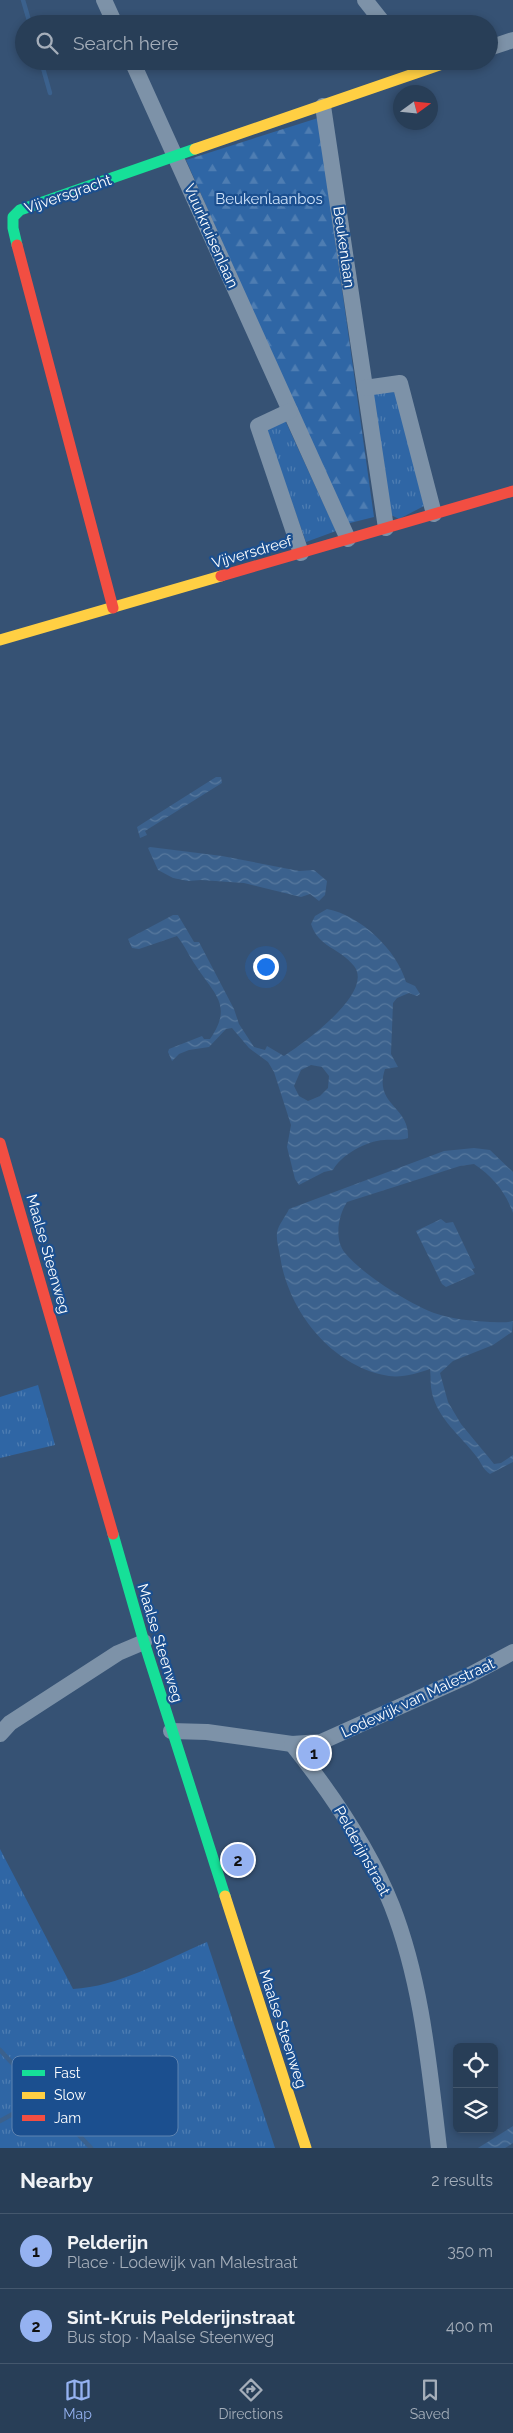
<!DOCTYPE html>
<meta charset="utf-8">
<style>
:root{--surface:#283e57;--page:#30455d;--text:#f1f3f6;--muted:#a5aeba;--line:#44576d;--accent:#95b2f1}
body{margin:0;font-family:Raleway,sans-serif;background:var(--page);color:var(--text)}
.controls{position:absolute;right:15px;bottom:15px;display:grid;overflow:hidden;border-radius:8px;box-shadow:0 2px 8px #0003}
.controls button{width:45px;height:45px;display:grid;place-items:center;padding:0;border:0;border-bottom:1px solid var(--line);background:var(--surface);color:var(--text);font:25px sans-serif}
.compass{position:absolute;left:393px;top:85px;width:45px;height:45px;border-radius:50%;background:var(--surface);box-shadow:0 2px 8px #0003;rotate:75deg}
.you{position:absolute;left:265px;top:966px;width:18px;height:18px;margin:-12px;border:4px solid #fff;border-radius:50%;background:#1a73e8;box-shadow:0 0 0 8px #1a73e833}
.badge{display:grid;place-items:center;width:32px;height:32px;border-radius:50%;background:var(--accent);color:#111;font-size:16px;font-weight:700}
.pin{position:absolute;translate:-50% -50%;border:2px solid #fff;box-shadow:0 1px 5px #0006}
.list{margin:0;padding:0;list-style:none}
h2{display:flex;justify-content:space-between;align-items:center;height:65px;margin:0;padding:0 20px;font-size:21px}
h2 small{font-size:16px;font-weight:400;color:var(--muted)}
.list li{display:grid;grid-template-columns:32px 1fr auto;gap:15px;align-items:center;box-sizing:border-box;height:75px;padding:0 20px;border-top:1px solid var(--line)}
.list b{display:block;font-size:19px;white-space:nowrap}
.list p{margin:0;font-size:16px;white-space:nowrap;color:var(--muted)}
.list em{font-size:16px;font-style:normal;color:var(--muted)}
.icon{flex:none;width:28px;height:28px;fill:none;stroke:currentColor;stroke-width:2;stroke-linecap:round;stroke-linejoin:round}
.map{position:relative;flex:none;width:513px;height:2148px;overflow:hidden}
.search{position:absolute;background:var(--surface);box-shadow:0 2px 8px #0003;left:15px;right:15px;top:15px;height:55px;display:flex;align-items:center;gap:12px;box-sizing:border-box;padding:0 18px;border-radius:28px;color:var(--muted);font-size:19px}
.sheet{height:215px;background:var(--surface)}
nav{display:flex;justify-content:space-around;align-items:center;box-sizing:border-box;height:70px;border-top:1px solid var(--line);background:var(--surface);font-size:14px;color:var(--muted)}
nav a{display:grid;justify-items:center;gap:2px}
nav .on{color:var(--accent)}
.map>svg:first-child{display:block}
.grass{fill:url(#grass-tufts)}
.forest{fill:url(#forest-firs)}
.water{fill:url(#water-waves);fill-rule:evenodd}
.lines{fill:none;stroke-linecap:round;stroke-linejoin:round}
.stream{stroke:#3b618d;stroke-width:4.5}
.street{stroke:#7d92a8;stroke-width:16}
.fast{stroke:#16e098;stroke-width:11}
.slow{stroke:#ffcf43;stroke-width:11}
.jam{stroke:#f24e42;stroke-width:11}
.labels{text-anchor:middle;stroke-width:4.5;stroke-linejoin:round;paint-order:stroke}
.street-label{font-size:15px;fill:#fff;stroke:#1b4f8f}
.park-label{font-size:15px;fill:#cfe3fa;stroke:#1b4f8f}
.key{fill:#1b4f8f;stroke:#5f84b1;stroke-width:1}
.key-label{font-size:14px;fill:#fff}
</style>
<div class="map">
<svg width="513" height="2148" viewBox="0 0 513 2148">
<defs>
<pattern id="grass-tufts" width="24" height="20" patternUnits="userSpaceOnUse" patternTransform="scale(1.25)"><rect width="24" height="20" fill="#2f66a5"/><path d="M3 7l-1-3M5 7V3M7 7l1-3M15 17l-1-3M17 17v-4M19 17l1-3" fill="none" stroke="#4e7db2"/></pattern>
<pattern id="forest-firs" width="22" height="20" patternUnits="userSpaceOnUse" patternTransform="scale(1.25)"><rect width="22" height="20" fill="#2f66a5"/><path d="M5 1l3.5 6h-7zM16 11l3.5 6h-7z" fill="#4e7db2"/></pattern>
<pattern id="water-waves" width="16" height="10" patternUnits="userSpaceOnUse" patternTransform="scale(1.25)"><rect width="16" height="10" fill="#3b618d"/><path d="M0 5q4-4 8 0t8 0" fill="none" stroke="#58799e"/></pattern>
</defs>
<rect width="100%" height="100%" fill="#365274"/>
<g class="grass">
<polygon points="392,391 396,394 424,506 399,519 389,514 373,396 375,393"/>
<polygon points="285,420 336,531 306,542 267,433 268,428"/>
<polygon points="38,1385 55,1445 0,1458 0,1397"/>
<path d="M0,1849L73,1989C117,1987 167,1959 207,1942L275,2148H0Z"/>
</g>
<polygon class="forest" points="318,118 374,517 346,524 186,160"/>
<g class="water">
<polygon points="216,777 221,777 222,783 145,831 147,835 140,838 137,827"/>
<polygon points="150,847 222,856 299,871 314,870 327,881 325,895 319,901 310,894 301,897 244,883 201,880 188,881 173,878 158,870 148,848"/>
<path d="M327,909C360,915 397,950 406,982L415,986L420,994L417,996L409,993L397,998L393,1003L391,1054L398,1067L385,1069C373,1105 410,1106 408,1138C399,1141 393,1139 384,1140C366,1141 341,1155 333,1170L324,1172L299,1185L295,1179L287,1147L291,1125L274,1072L268,1062L249,1048L232,1028L226,1029L209,1047L189,1050L179,1054L172,1061L168,1052L169,1049L202,1036L204,1039H210C234,1005 213,993 196,966C189,956 185,946 177,936L139,949L132,948L128,939L173,915H178L194,942H199L234,1009L239,1024L254,1047L265,1050L267,1046L284,1056C302,1044 375,993 354,966C339,947 319,948 311,924L315,916ZM311,1065L322,1067L329,1076L328,1088L320,1096L308,1101L299,1096L294,1086L301,1070Z"/>
<path d="M474,1148L490,1150L513,1172V1213C505,1191 493,1177 474,1164L460,1166L347,1202C338,1216 334,1239 345,1253C362,1274 408,1303 434,1313C451,1319 472,1321 490,1322C498,1322 507,1323 513,1321L512,1332L493,1345L453,1361L440,1373L448,1402L461,1424L490,1459L494,1464L501,1463L513,1455V1462L490,1474C483,1470 481,1462 476,1456C460,1435 438,1419 432,1393C430,1385 431,1377 430,1369C419,1373 402,1378 389,1376C332,1367 288,1311 280,1256C279,1249 276,1240 277,1233C278,1225 286,1216 289,1209L444,1151Z"/>
<polygon points="441,1219 446,1223 453,1222 475,1268 472,1269 475,1274 446,1287 442,1284 416,1231"/>
<polygon points="513,2126 513,2143 505,2148 478,2148"/>
</g>
<g class="lines">
<g class="stream">
<polyline points="23,0 30,24"/>
<polyline points="41,61 50,93"/>
<polyline points="0,2050 91,2148"/>
<polyline points="0,2121 20,2110"/>
</g>
<g class="street">
<polyline points="104,0 115,24"/>
<polyline points="365,0 384,24"/>
<polyline points="489,48 513,40"/>
<polyline points="132,61 348,539"/>
<polyline points="323,106 386,528"/>
<polyline points="365,388 400,383 434,514"/>
<polyline points="290,411 258,426 301,553"/>
<polyline points="171,1731 207,1732 292,1744 321,1742 468,1676 513,1652"/>
<polyline points="0,1734 10,1723 118,1653 144,1642"/>
<path d="M292,1744C331,1793 369,1848 392,1906C422,1983 429,2066 439,2148"/>
</g>
<g class="fast">
<polyline points="17,245 13,228 13,217 20,210 195,149"/>
<polyline points="113,1534 144,1642 225,1896"/>
</g>
<g class="slow">
<polyline points="195,149 451,61"/>
<polyline points="0,640 221,576"/>
<polyline points="225,1896 306,2148"/>
</g>
<g class="jam">
<polyline points="17,245 113,608"/>
<polyline points="221,576 513,491"/>
<polyline points="0,1143 113,1534"/>
</g>
</g>
<g class="labels">
<g class="street-label">
<text transform="translate(68 194) rotate(-19)" y="5">Vijversgracht</text>
<text transform="translate(211 236) rotate(66)" y="5">Vuurkruisenlaan</text>
<text transform="translate(344 247) rotate(82)" y="5">Beukenlaan</text>
<text transform="translate(252 552) rotate(-16)" y="5">Vijversdreef</text>
<text transform="translate(48 1254) rotate(74)" y="5">Maalse Steenweg</text>
<text transform="translate(160 1643) rotate(73)" y="5">Maalse Steenweg</text>
<text transform="translate(418 1698) rotate(-25)" y="5">Lodewijk van Malestraat</text>
<text transform="translate(362 1851) rotate(61)" y="5">Pelderijnstraat</text>
<text transform="translate(283 2029) rotate(72)" y="5">Maalse Steenweg</text>
</g>
<g class="park-label">
<text x="269" y="204">Beukenlaanbos</text>
</g>
</g>
<rect x="12" y="2056" width="166" height="80" rx="8" class="key"/>
<rect x="22" y="2070" width="23" height="6" fill="#16e098"/>
<rect x="22" y="2092" width="23" height="7" fill="#ffcf43"/>
<rect x="22" y="2115" width="23" height="6" fill="#f24e42"/>
<g class="key-label">
<text x="54" y="2078">Fast</text>
<text x="54" y="2100">Slow</text>
<text x="54" y="2123">Jam</text>
</g>
</svg>
<div class="controls">
<button><svg class="icon" aria-label="locate" viewBox="0 0 24 24"><circle cx="12" cy="12" r="6"/><path d="M12 2v4M12 18v4M2 12h4M18 12h4"/></svg></button>
<button><svg class="icon" aria-label="layers" viewBox="0 0 24 24"><path d="M12 4l9 5-9 5-9-5zM3 14l9 5 9-5"/></svg></button>
</div>
<svg class="compass" viewBox="-18 -18 36 36"><path d="M0-13l5 13h-10z" fill="#e53935"/><path d="M0 13l5-13h-10z" fill="#a5aeba"/></svg>
<div class="you"></div>
<div class="pin badge" style="left:314px;top:1753px">1</div>
<div class="pin badge" style="left:238px;top:1860px">2</div>
<div class="search"><svg class="icon" aria-label="search" viewBox="0 0 24 24"><circle cx="10" cy="10" r="6"/><path d="M15 15l6 6"/></svg>Search here</div>
</div>
<section class="sheet">
<h2>Nearby<small>2 results</small></h2>
<ul class="list">
<li><span class="badge">1</span><div><b>Pelderijn</b><p>Place · Lodewijk van Malestraat</p></div><em>350 m</em></li>
<li><span class="badge">2</span><div><b>Sint-Kruis Pelderijnstraat</b><p>Bus stop · Maalse Steenweg</p></div><em>400 m</em></li>
</ul>
</section>
<nav>
<a class="on"><svg class="icon" aria-label="map" viewBox="0 0 24 24"><path d="M3 6l6-2 6 2 6-2v14l-6 2-6-2-6 2zM9 4v14M15 6v14"/></svg>Map</a>
<a><svg class="icon" aria-label="directions" viewBox="0 0 24 24"><path d="M12 3l9 9-9 9-9-9zM9 14v-3h6M13 9l2 2-2 2"/></svg>Directions</a>
<a><svg class="icon" aria-label="saved" viewBox="0 0 24 24"><path d="M7 4h10v16l-5-4-5 4z"/></svg>Saved</a>
</nav>
